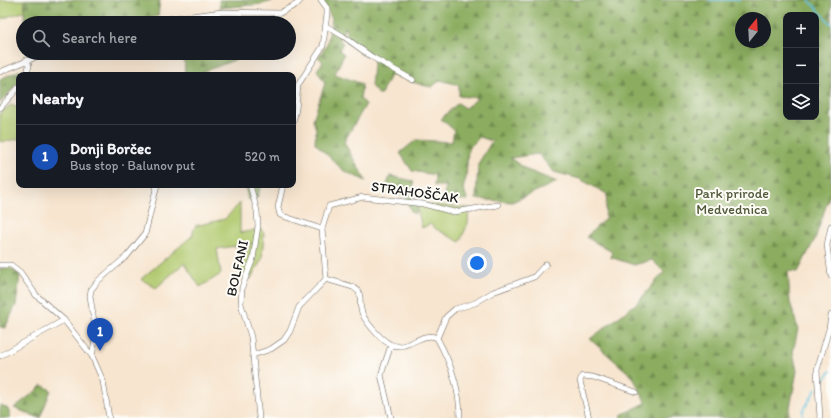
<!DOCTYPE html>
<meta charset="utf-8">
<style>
:root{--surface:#171b24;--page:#242831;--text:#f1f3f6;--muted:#9ea1a6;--line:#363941;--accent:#1f6fb2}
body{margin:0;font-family:Itim,sans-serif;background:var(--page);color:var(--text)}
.controls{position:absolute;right:12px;top:12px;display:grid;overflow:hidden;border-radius:8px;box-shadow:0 4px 16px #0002}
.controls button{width:36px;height:36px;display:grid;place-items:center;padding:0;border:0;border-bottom:1px solid var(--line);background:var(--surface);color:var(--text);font:20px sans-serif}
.compass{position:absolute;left:735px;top:12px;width:36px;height:36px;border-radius:50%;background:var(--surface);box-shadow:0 4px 16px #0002;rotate:18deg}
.you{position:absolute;left:477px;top:263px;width:14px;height:14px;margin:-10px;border:3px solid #fff;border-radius:50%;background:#1a73e8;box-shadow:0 0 0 6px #1a73e833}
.badge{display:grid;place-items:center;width:26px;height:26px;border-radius:50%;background:var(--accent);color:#fff;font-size:13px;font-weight:700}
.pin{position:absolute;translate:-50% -33px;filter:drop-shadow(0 1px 2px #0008)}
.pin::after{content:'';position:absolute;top:21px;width:14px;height:12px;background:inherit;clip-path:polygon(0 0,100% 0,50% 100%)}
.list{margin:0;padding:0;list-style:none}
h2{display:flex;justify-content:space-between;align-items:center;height:52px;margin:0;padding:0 16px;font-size:17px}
h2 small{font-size:13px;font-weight:400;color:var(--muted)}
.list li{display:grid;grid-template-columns:26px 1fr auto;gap:12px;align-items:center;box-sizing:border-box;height:64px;padding:0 16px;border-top:1px solid var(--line)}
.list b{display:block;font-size:15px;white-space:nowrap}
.list p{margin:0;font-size:13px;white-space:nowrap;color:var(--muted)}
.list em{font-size:13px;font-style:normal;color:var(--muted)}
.icon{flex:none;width:22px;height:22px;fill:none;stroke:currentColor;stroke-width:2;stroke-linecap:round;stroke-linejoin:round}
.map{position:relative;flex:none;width:831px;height:418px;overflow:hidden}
.search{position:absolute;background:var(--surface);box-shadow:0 4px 16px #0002;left:16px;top:16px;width:280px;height:44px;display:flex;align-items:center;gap:10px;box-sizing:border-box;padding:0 14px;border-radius:22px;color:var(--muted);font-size:15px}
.panel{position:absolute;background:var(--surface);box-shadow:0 4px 16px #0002;left:16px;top:72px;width:280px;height:116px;border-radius:8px}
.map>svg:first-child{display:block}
.green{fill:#b1c96e;stroke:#667245}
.forest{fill:url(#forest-firs);stroke:#54643e;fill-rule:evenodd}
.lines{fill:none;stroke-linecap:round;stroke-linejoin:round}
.stream{stroke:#64c3e2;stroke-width:1.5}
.minor-casing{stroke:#69625b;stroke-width:6}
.minor{stroke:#fff;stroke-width:5}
.labels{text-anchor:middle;stroke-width:4;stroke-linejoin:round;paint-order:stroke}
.street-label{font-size:14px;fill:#1c1c1c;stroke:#fdfcf7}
.park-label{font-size:14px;fill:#505939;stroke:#fdfcf7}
</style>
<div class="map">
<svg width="831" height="418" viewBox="0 0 831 418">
<defs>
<pattern id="forest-firs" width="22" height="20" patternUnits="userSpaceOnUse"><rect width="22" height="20" fill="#8cad61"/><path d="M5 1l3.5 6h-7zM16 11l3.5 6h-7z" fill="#728c4f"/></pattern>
</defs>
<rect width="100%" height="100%" fill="#fdfcf7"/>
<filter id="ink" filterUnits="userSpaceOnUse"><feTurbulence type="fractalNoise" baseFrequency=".025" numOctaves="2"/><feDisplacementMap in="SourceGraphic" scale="8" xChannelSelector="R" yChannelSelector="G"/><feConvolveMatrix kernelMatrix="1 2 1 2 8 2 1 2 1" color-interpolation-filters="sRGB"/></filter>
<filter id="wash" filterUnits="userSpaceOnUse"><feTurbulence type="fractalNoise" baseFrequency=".012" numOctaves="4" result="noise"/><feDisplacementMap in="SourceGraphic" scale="16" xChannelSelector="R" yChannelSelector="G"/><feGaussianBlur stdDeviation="0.9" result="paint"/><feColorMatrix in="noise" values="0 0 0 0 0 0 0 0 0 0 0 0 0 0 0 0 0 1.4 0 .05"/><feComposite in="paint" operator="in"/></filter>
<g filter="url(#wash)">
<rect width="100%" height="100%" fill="#f7e5cf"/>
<g class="green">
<polygon points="0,0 62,0 0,19"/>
<polygon points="11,105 19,108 19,139 0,142 0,113"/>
<polygon points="240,203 240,233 260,229 264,233 262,259 250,280 237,263 252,243 217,249 221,274 200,287 184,263 156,288 141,279 192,236 195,226 225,219"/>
<polygon points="416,203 469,208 468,223 460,242 436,229 430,224 422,228"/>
</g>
<g class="forest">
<polygon points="25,0 160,0 158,16 132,23 26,23 24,14"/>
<polygon points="219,0 275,0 263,4 220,8"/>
<path d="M322,0H831V191L815,239L798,272L788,271L790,302L798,329L793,352L797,371L788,418H622L621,415L646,403L633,377L590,339L637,303L664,272L652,260L634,265L610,257L612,252L586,237L605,219L607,194L580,179L554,172L538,154L510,158L527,170L557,182L512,202L476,199L478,164L492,141L480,137L468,149L466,178L463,189L468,200L443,199L446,186H434L435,175L412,171L400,153L416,140L452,142L454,130L441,119L458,103L465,108L478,98L459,96V85L440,80L432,87C417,85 405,78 390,75L380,96L371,86L374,54H360L358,48L348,43L345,27L339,39L343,43L339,50L344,54L335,74L362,84L360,99L366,104L344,142L366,181L344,171L315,143L316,129L313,120L325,83L317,70L323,62L318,57L327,44L332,19ZM786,15H816V117H786ZM741,18H765V42H741Z"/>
<polygon points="181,53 238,53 237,59 202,72 199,75 185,75 184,55"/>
<polygon points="20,70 18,83 0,103 0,79"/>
<polygon points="390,176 413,181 417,213 412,213 405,196 385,191"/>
<polygon points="245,185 261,185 257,198 248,200"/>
<polygon points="0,268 10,268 20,275 16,305 5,328 0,327"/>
<polygon points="42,385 51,390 40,418 14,408 36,391"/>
<polygon points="0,404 8,409 11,418 0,418"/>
</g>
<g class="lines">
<g class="stream">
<polyline points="709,0 740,0"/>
<polyline points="809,0 831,24"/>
<polyline points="820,385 831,371"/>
<polyline points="802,418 803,411 816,389"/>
</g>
</g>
</g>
<g filter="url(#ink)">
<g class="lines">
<defs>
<g id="minor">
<polyline points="137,23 222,12 280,13 297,4 301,0"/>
<polyline points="326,26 343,36 372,57 413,80"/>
<polyline points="26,60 29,65 27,75"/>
<polyline points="0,72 46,53"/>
<polyline points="0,108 19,87"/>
<polyline points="293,122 296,109 298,85 323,46 327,14 327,8 321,0"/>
<polyline points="250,185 257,211 258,226 253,259 242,287 241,304 251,337 259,418"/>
<polyline points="283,185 278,207 280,215 322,229"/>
<polyline points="831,226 827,245 831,276"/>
<polyline points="0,265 11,265 20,272 36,295 64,320 92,356 103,381 109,418"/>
<polyline points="437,338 446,317 455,309 475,303 493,292 534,277 546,264"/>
<polyline points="253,355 271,349 284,340 290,331 299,307 326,279"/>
<polyline points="0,356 64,320"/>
<polyline points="92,356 96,334 90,296 91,290 98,281 127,256 145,234 157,185"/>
<polyline points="391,418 381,375 391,345"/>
<path d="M460,418C460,389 451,363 437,338C422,330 406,353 390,344C381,340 362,319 361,309C359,303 362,296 358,291L353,287L326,279L322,229L329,206L363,197L423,204L454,212L498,205"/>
<polyline points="589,418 580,381 582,376 593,377 636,392"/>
<polyline points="820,418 817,370 829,329 831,315"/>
</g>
</defs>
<use href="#minor" class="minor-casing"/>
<use href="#minor" class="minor"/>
</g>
</g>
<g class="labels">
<g class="street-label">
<text transform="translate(415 192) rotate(8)" y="5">STRAHOŠČAK</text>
<text transform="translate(237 268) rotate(-77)" y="5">BOLFANI</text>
</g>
<g class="park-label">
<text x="732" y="198">Park prirode<tspan x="732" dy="16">Medvednica</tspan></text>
</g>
</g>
</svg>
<div class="controls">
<button>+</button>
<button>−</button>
<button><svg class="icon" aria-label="layers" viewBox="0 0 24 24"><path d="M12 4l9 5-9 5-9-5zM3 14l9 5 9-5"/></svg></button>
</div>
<svg class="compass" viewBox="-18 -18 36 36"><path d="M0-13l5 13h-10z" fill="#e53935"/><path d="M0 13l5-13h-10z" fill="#9ea1a6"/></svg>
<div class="you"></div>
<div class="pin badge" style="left:100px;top:351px;background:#1a4fb4">1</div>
<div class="search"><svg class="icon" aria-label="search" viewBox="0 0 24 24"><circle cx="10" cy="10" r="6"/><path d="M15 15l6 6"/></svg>Search here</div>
<section class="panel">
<h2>Nearby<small></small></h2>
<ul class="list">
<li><span class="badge" style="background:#1a4fb4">1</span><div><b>Donji Borčec</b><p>Bus stop · Balunov put</p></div><em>520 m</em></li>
</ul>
</section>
</div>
